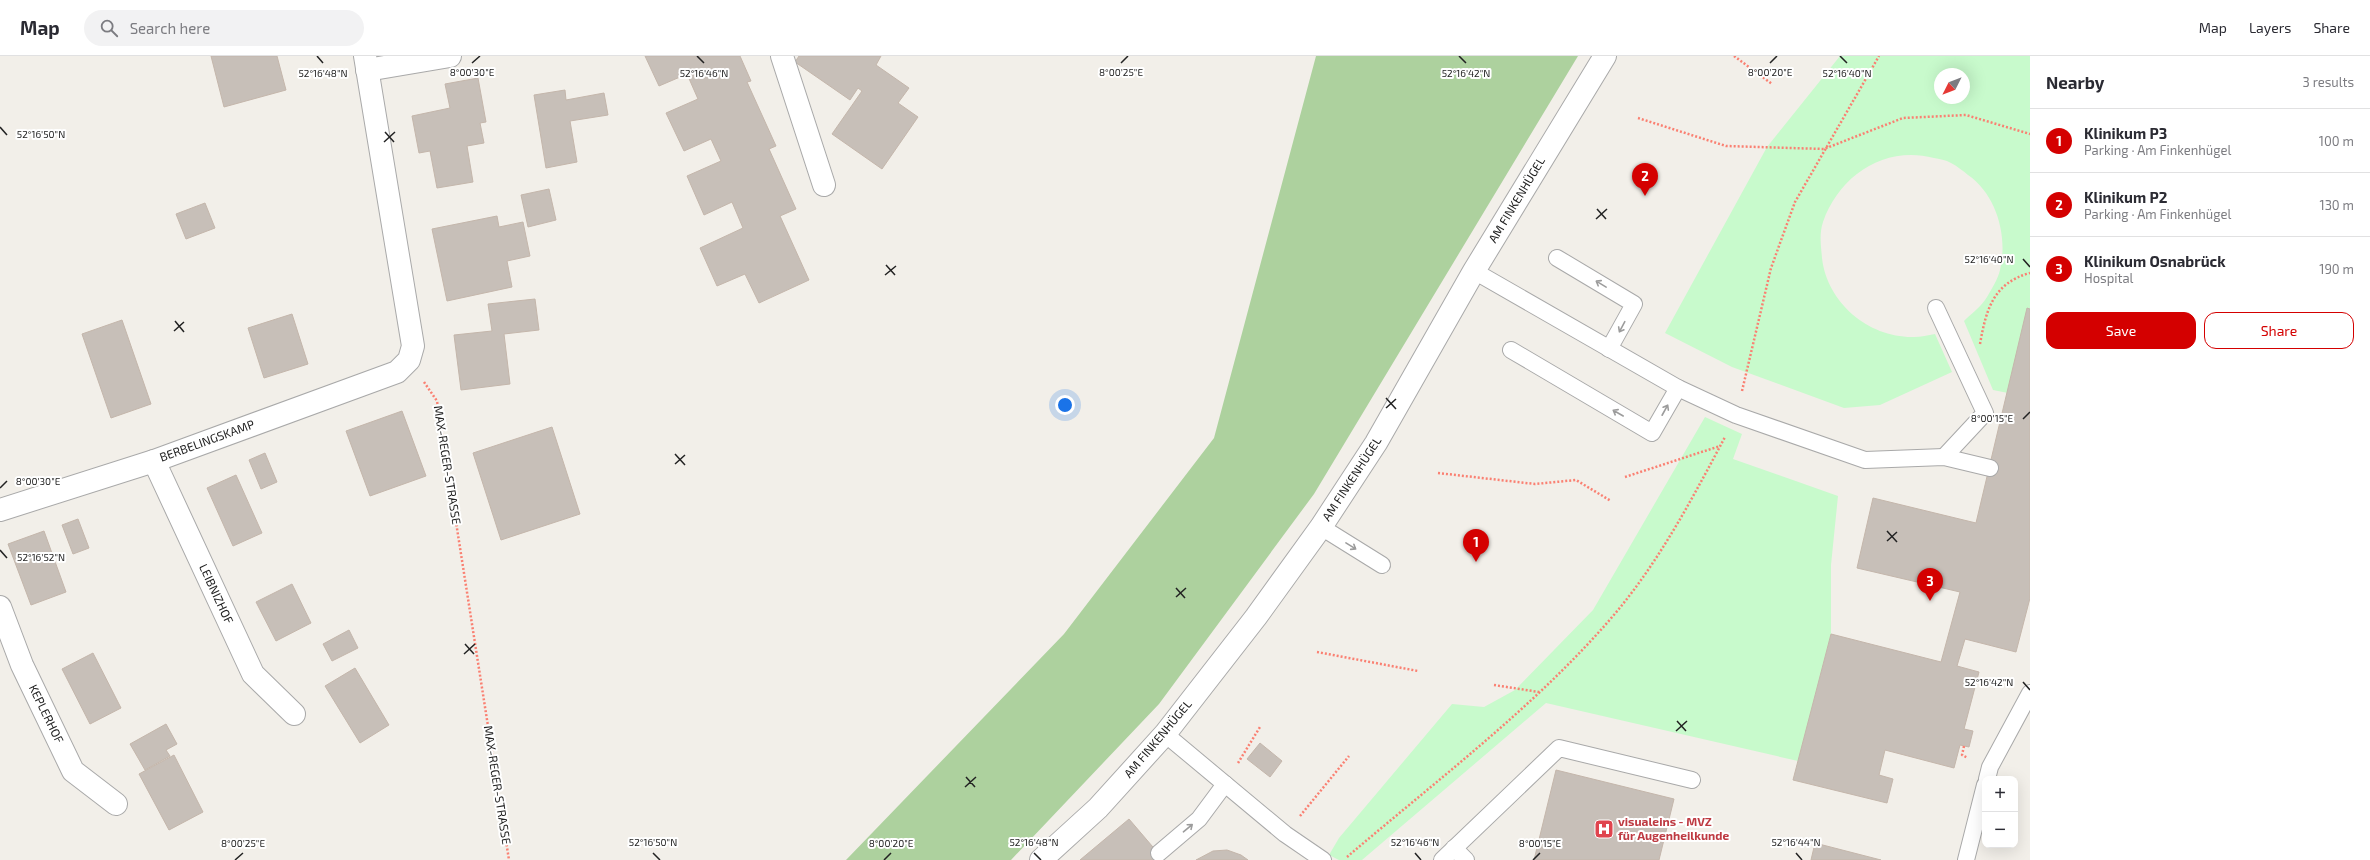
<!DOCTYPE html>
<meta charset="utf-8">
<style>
:root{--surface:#fff;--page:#f2f2f3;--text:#2b2b33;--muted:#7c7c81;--line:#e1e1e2;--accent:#d40000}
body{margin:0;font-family:"Exo 2",sans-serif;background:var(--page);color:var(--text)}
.controls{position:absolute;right:12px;bottom:12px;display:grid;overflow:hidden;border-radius:8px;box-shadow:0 4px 16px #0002}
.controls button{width:36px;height:36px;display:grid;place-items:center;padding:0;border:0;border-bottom:1px solid var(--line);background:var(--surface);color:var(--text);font:20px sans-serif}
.compass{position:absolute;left:1934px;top:12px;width:36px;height:36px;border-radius:50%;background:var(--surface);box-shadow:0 4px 16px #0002;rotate:228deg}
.you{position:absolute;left:1065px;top:349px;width:14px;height:14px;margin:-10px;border:3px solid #fff;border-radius:50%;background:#1a73e8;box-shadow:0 0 0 6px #1a73e833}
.badge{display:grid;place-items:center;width:26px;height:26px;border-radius:50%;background:var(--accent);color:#fff;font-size:13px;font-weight:700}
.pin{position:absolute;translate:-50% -33px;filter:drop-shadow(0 1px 2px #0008)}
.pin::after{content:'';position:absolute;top:21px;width:14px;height:12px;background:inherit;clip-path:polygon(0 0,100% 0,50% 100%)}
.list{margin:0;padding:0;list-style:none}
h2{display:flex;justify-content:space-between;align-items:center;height:52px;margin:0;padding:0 16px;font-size:17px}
h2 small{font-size:13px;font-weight:400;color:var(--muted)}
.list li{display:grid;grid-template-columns:26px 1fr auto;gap:12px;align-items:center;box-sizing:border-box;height:64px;padding:0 16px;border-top:1px solid var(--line)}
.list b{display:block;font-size:15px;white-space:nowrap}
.list p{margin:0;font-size:13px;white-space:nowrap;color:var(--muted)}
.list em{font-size:13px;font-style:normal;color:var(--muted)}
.actions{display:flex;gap:8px;padding:12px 16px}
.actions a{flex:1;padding:9px 0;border:1px solid var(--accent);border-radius:12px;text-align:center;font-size:14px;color:var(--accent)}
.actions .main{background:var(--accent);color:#fff}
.icon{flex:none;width:22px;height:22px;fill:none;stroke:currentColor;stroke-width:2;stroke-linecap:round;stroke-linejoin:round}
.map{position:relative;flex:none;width:2030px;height:804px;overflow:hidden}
header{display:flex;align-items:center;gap:24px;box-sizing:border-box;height:56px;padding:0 20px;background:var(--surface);border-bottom:1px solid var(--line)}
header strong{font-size:19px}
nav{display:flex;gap:22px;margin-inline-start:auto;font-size:14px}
.search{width:280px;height:36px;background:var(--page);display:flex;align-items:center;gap:10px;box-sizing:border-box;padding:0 14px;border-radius:22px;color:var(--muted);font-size:15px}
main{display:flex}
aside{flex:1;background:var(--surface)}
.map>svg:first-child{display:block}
.forest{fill:#add19e}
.park{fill:#c8facc;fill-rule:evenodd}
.building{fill:#c7bfb8;stroke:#c4b6ab}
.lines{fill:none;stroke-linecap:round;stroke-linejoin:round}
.lane-casing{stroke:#a9a9a9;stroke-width:18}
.street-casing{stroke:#a9a9a9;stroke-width:24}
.path{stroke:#fa8072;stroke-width:2.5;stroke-dasharray:2 2;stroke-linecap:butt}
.lane{stroke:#fff;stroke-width:16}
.street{stroke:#fff;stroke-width:22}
.oneway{stroke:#9c9c9c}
.ticks{fill:none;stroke:#222;stroke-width:1.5}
.labels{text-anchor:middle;stroke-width:4;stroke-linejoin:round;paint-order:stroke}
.street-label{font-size:12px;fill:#222;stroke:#fff}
.health-label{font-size:12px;font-weight:bold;fill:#be3a42;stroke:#fff;text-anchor:start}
.ticks-label{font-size:10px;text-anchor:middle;fill:#222;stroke:#fff;stroke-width:4;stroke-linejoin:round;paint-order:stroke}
</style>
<header>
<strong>Map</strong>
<div class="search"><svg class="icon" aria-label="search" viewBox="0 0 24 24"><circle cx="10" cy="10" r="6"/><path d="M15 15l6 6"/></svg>Search here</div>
<nav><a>Map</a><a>Layers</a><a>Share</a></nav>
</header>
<main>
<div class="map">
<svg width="2030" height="804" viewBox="0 0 2030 804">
<rect width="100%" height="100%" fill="#f2efe9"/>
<polygon class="forest" points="1316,0 1578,0 1314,438 1159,648 1011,804 846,804 1064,578 1214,382"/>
<g class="park">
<path d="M1840,0H2030V253L2028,252L2008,337L1993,334L1964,265C1971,258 1982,250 1987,241C1991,234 1998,223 2000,214C2008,181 1997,139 1968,119C1963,115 1957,110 1951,107C1946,104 1939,103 1934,102C1884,89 1839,120 1823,166C1819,178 1821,190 1822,202C1827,247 1869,282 1914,281C1921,281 1928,279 1935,278L1952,316L1880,349L1844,352L1732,311L1665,277L1767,91ZM1940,18H1964V42H1940Z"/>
<polygon points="1705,361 1742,378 1733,403 1838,440 1831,509 1831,578 1798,705 1546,647 1362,804 1339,804 1329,799 1339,782 1452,648 1484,651 1515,634 1593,554"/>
</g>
<g class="building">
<polygon points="211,0 277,0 286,34 224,51"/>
<polygon points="645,0 740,0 751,25 747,26 776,90 769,93 796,153 780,160 809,224 759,247 745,218 717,230 700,192 743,172 732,146 704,159 687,120 721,105 711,83 684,95 666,57 698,43 687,18 659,30"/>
<polygon points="799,0 881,0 876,9 909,32 898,47 918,61 882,113 832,78 862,35 858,32 850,44 795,6"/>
<polygon points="478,22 486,66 480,67 484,87 467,90 473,126 437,132 430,95 419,97 412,60 450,52 445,28"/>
<polygon points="565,34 566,44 604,37 608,59 570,65 577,106 546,112 534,39"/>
<polygon points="549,133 556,164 528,171 521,139"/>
<polygon points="205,147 215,172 186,183 176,158"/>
<polygon points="497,160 499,171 523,166 530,200 507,205 512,231 447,245 432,173"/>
<polygon points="535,243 539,274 504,278 510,328 461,334 454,279 492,275 488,248"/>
<polygon points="2027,252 2030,253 2030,542 2016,596 1965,583 1957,610 1979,616 1964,673 1973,675 1969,691 1960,689 1954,712 1885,694 1879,719 1893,723 1887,747 1793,724 1831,578 1941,606 1960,536 1857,512 1873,442 1976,467"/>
<polygon points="292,258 308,308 264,322 248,272"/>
<polygon points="122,264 151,348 111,362 82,278"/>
<polygon points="402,355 426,420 370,440 346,375"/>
<polygon points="552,371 580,458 501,484 473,397"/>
<polygon points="265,397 277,426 261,433 249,404"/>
<polygon points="236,419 262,477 233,490 207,432"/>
<polygon points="78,463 89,492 73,498 62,469"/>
<polygon points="44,475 66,536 31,549 8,488"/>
<polygon points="292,528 311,567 276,585 256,546"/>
<polygon points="349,574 358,592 332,605 323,588"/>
<polygon points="93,597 121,652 90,668 62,613"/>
<polygon points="355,612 389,669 360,687 325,630"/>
<polygon points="166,668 177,688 166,694 170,700 145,714 130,688"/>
<polygon points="1260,687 1282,705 1270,721 1247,703"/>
<polygon points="174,699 203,756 169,774 139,718"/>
<polygon points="1556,714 1674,743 1659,804 1534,804"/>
<polygon points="1129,763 1164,804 1080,804"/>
<polygon points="1815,787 1881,804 1811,804"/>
<polygon points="1227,794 1241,799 1248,804 1196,804 1213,795"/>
</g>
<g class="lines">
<defs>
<g id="lane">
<polyline points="1557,202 1634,248 1609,293"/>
<polyline points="1474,215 1678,332 1736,359 1865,404 1944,401 1990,412"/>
<polyline points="1936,252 1985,357 1944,401"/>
<polyline points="1511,294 1652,377 1678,332"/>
<polyline points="1321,471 1382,509"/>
<polyline points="1165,678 1285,778 1323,804"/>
<polyline points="1987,723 1990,711 2030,637"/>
<polyline points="1454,792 1466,804"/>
<polyline points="1159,797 1199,763 1225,728"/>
<polyline points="1442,804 1559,692 1692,724"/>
<polyline points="1966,804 1985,729"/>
</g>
<g id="street">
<polyline points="782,0 824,129"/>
<polyline points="367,14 450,0"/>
<polyline points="154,405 253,618 294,658"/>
<polyline points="0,454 154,405 397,316 409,304 413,290 365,0"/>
<polyline points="0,551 22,609 73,715 116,748"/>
<polyline points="1041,804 1098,752 1165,678 1256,561 1321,471 1376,387 1474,215 1605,0"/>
</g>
</defs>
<use href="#lane" class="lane-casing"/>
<use href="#street" class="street-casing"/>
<g class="path">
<polyline points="1734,0 1772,28"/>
<polyline points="1638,62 1726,90 1824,93 1903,62 1966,59 2030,78"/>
<path d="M1980,288C1986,254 1993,227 2030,217"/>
<polyline points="424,326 437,345 509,804"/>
<polyline points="1742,335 1771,212 1795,146 1879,0"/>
<polyline points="1438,417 1535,428 1576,424 1611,445"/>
<polyline points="1625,421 1720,390"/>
<polyline points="1317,596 1418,615"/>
<polyline points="1494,629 1539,636"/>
<polyline points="1964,690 1962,699 1968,702"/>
<polyline points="1238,707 1260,671"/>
<polyline points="1300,760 1349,700"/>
<path d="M1347,801C1437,724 1536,650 1613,560C1659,506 1692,443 1725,381"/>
</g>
<use href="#lane" class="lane"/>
<use href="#street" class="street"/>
</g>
<defs><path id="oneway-shaft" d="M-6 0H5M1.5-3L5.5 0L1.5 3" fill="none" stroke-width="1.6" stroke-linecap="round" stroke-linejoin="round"/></defs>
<g class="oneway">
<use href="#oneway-shaft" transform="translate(1601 228) rotate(-149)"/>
<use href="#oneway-shaft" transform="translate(1622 271) rotate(118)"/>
<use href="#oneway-shaft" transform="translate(1665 354) rotate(-61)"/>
<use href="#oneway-shaft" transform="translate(1618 357) rotate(-150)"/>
<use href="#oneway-shaft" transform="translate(1351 490) rotate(32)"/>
<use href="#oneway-shaft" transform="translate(1188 772) rotate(-40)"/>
</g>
<path class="ticks" d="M317,0L323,7M697,0L704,7M1459,0L1466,7M1840,0L1847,7M472,7L480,0M1121,7L1128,0M1770,7L1777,0M0,71L7,79M385,76L394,86M384,86L395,76M1597,153L1606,163M1596,163L1607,153M2023,203L2030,211M886,209L895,219M885,219L896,210M175,265L184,276M174,275L184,266M1386,342L1396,353M1386,352L1396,343M2023,363L2030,356M675,398L685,409M675,408L685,399M0,432L7,425M1887,475L1897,486M1887,485L1897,476M0,494L7,502M1176,532L1185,542M1176,541L1186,532M465,588L474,598M464,598L475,588M2023,626L2030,634M1677,665L1686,675M1676,675L1687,665M966,721L975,731M965,731L976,721M653,797L660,804M1034,797L1041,804M1415,797L1421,804M1796,797L1802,804M235,804L243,797M884,804L891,797M1533,804L1540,797"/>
<defs>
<symbol id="hospital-square" viewBox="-11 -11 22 22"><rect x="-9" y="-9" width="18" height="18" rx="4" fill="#e0444e" stroke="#fff"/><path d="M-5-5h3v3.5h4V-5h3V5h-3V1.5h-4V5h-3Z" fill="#fff"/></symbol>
</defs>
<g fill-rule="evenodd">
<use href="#hospital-square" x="1593" y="762" width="22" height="22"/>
</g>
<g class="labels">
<g class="street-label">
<text transform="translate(1517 144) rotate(-59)" y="4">AM FINKENHÜGEL</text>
<text transform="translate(207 385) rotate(-20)" y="4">BERBELINGSKAMP</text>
<text transform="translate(447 409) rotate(81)" y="4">MAX-REGER-STRASSE</text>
<text transform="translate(1352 423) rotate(-57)" y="4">AM FINKENHÜGEL</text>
<text transform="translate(216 538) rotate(65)" y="4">LEIBNIZHOF</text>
<text transform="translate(46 658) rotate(64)" y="4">KEPLERHOF</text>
<text transform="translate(1158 683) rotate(-50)" y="4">AM FINKENHÜGEL</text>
<text transform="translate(497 729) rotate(81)" y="4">MAX-REGER-STRASSE</text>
</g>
<g class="health-label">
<text x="1618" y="770">visualeins - MVZ<tspan x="1618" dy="14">für Augenheilkunde</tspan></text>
</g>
</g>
<g class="ticks-label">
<text x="472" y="20">8°00'30"E</text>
<text x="1121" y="20">8°00'25"E</text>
<text x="1770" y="20">8°00'20"E</text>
<text x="1466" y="21">52°16'42"N</text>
<text x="1847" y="21">52°16'40"N</text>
<text x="323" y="21">52°16'48"N</text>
<text x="704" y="21">52°16'46"N</text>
<text x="41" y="82">52°16'50"N</text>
<text x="1989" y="207">52°16'40"N</text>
<text x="1992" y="366">8°00'15"E</text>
<text x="38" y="429">8°00'30"E</text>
<text x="41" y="505">52°16'52"N</text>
<text x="1989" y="630">52°16'42"N</text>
<text x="653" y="790">52°16'50"N</text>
<text x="1034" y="790">52°16'48"N</text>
<text x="1415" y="790">52°16'46"N</text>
<text x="1796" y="790">52°16'44"N</text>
<text x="243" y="791">8°00'25"E</text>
<text x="891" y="791">8°00'20"E</text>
<text x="1540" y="791">8°00'15"E</text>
</g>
</svg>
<div class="controls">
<button>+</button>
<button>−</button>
</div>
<svg class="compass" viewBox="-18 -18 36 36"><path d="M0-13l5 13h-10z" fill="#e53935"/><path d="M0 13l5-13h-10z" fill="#7c7c81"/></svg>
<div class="you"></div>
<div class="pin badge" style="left:1476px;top:506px">1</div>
<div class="pin badge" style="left:1645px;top:140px">2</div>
<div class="pin badge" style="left:1930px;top:545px">3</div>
</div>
<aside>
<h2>Nearby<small>3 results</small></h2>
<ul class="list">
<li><span class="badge">1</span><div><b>Klinikum P3</b><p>Parking · Am Finkenhügel</p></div><em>100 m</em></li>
<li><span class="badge">2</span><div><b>Klinikum P2</b><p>Parking · Am Finkenhügel</p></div><em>130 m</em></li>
<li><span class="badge">3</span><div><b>Klinikum Osnabrück</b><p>Hospital</p></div><em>190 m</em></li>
</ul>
<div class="actions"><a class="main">Save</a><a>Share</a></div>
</aside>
</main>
